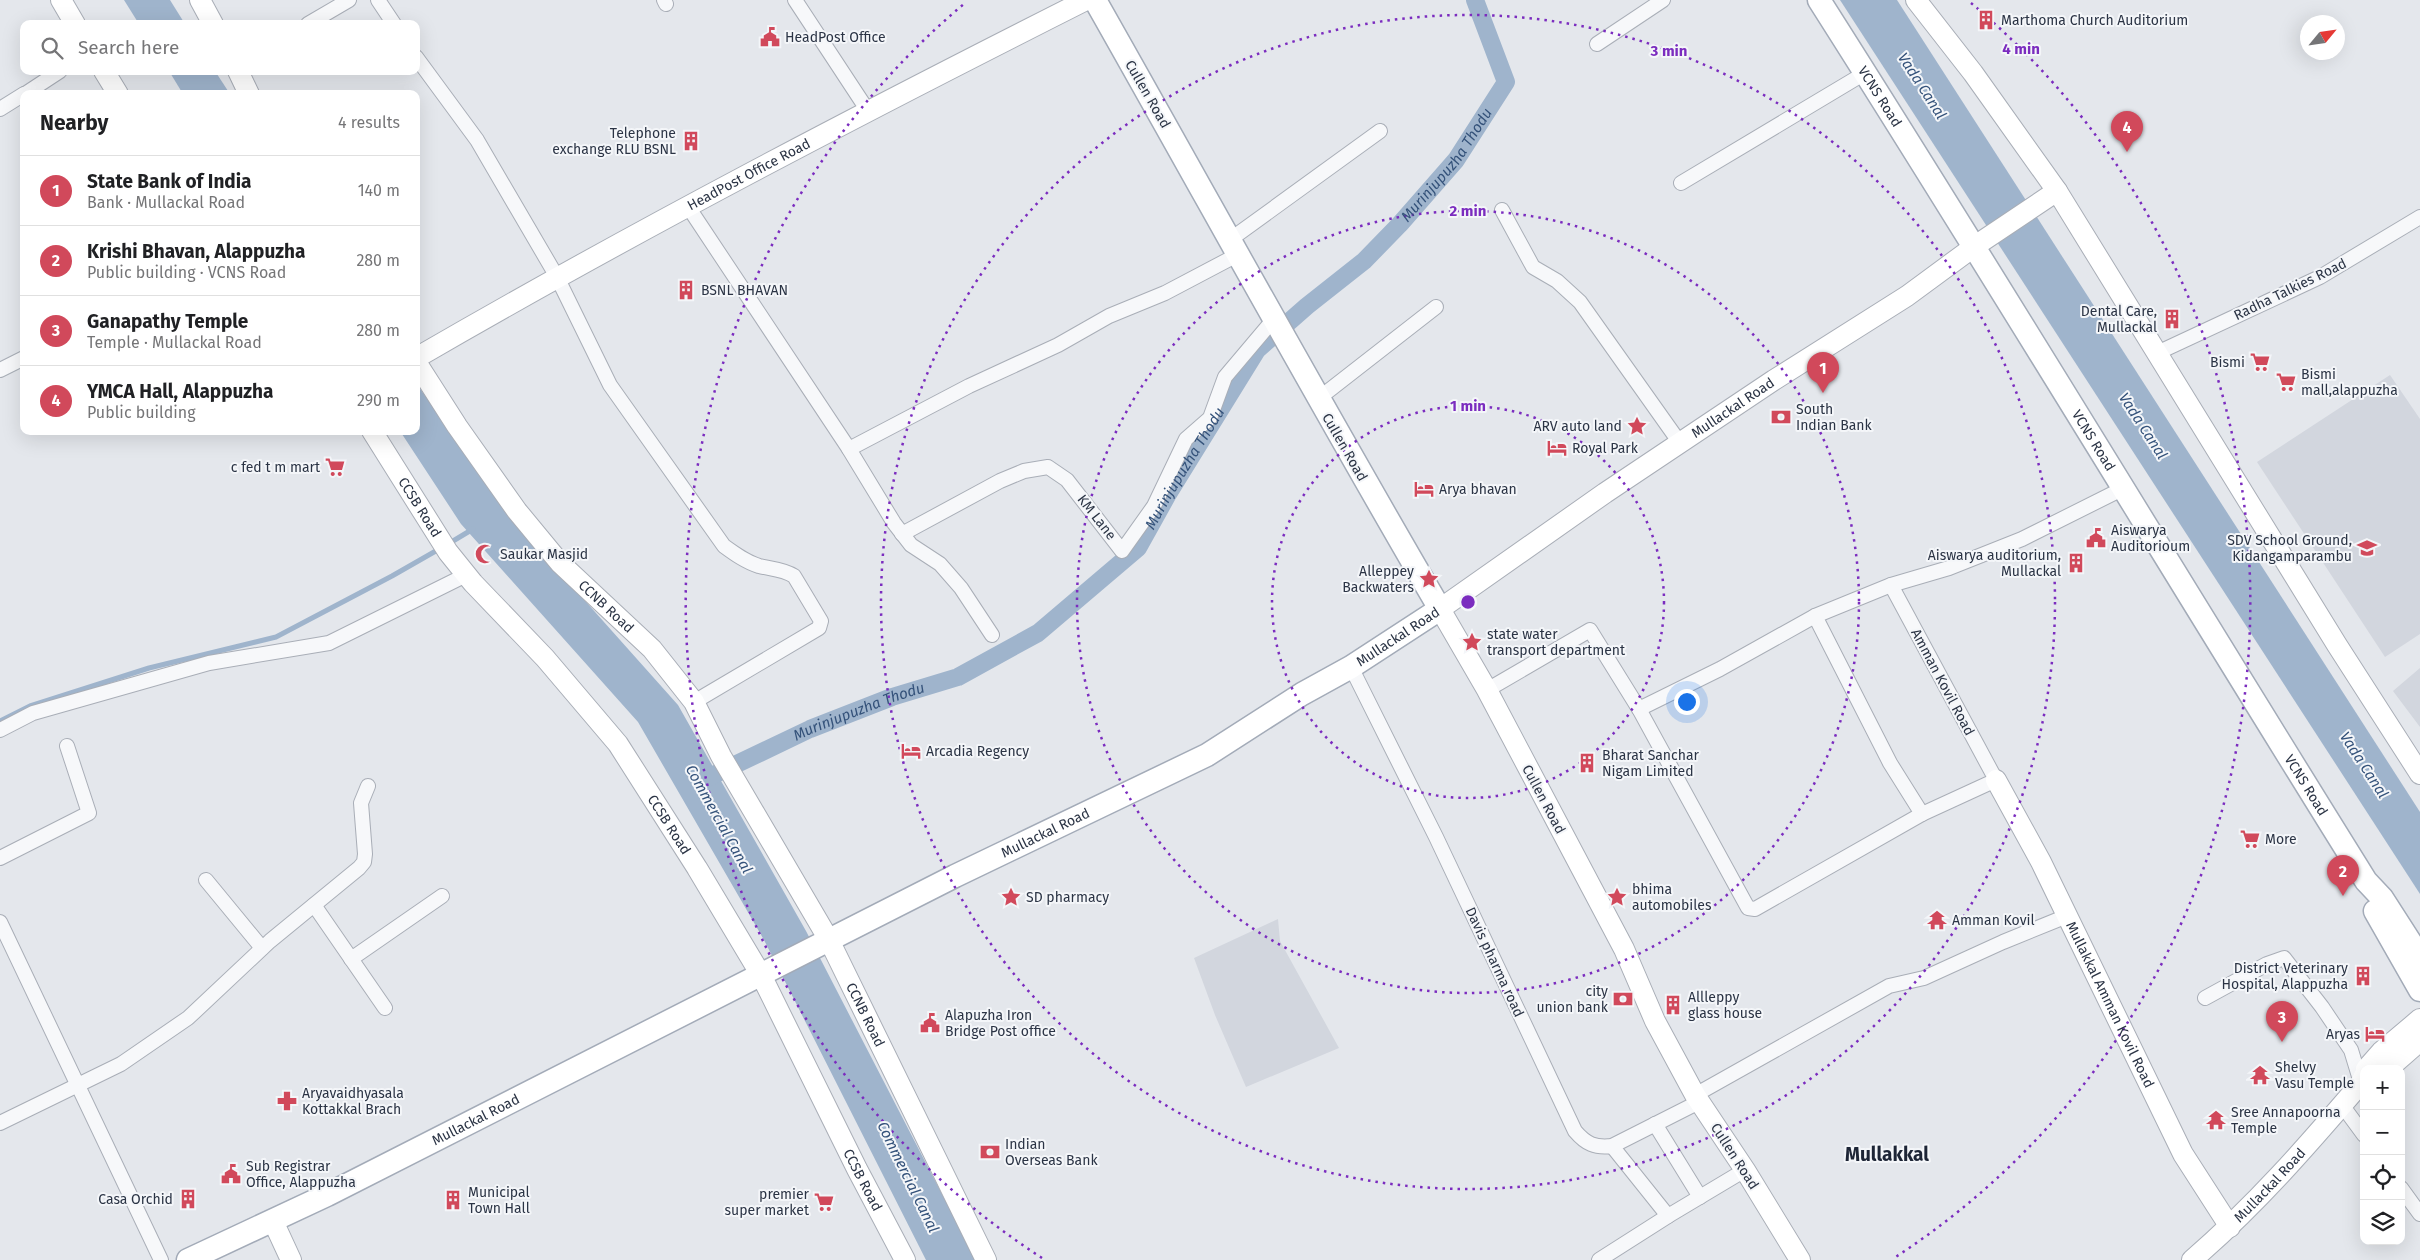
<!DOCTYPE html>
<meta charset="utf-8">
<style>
:root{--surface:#fff;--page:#f2f2f2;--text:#202124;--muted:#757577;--line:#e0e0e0;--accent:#d1495b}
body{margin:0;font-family:"Fira Sans",sans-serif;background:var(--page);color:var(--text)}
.controls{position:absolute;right:15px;bottom:15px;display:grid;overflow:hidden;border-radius:10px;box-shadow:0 5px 20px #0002}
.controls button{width:45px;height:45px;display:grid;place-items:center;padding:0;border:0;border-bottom:1px solid var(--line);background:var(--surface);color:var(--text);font:25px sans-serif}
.compass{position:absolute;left:2300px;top:15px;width:45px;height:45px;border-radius:50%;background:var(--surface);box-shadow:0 5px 20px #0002;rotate:61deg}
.you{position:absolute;left:1686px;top:701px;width:18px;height:18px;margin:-12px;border:4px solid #fff;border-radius:50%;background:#1a73e8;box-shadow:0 0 0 8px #1a73e833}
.badge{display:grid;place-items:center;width:32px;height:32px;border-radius:50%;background:var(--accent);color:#fff;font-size:16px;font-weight:700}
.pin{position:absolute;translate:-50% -41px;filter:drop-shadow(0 1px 2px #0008)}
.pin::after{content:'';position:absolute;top:26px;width:18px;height:15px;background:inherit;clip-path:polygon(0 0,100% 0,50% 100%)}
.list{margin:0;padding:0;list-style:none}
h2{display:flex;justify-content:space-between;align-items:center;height:65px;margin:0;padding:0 20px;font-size:21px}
h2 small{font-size:16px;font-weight:400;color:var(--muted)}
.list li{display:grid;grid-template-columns:32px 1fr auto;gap:15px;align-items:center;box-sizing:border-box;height:70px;padding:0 20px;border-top:1px solid var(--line)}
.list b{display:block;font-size:19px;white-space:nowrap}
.list p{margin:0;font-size:16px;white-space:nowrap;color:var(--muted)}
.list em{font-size:16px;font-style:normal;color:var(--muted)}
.icon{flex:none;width:28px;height:28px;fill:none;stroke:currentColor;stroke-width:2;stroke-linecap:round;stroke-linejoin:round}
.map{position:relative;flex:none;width:2420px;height:1260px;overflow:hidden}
.search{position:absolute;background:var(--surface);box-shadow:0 5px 20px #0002;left:20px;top:20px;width:400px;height:55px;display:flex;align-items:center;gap:12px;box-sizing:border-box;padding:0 18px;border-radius:10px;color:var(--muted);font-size:19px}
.panel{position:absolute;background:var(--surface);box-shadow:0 5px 20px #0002;left:20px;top:90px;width:400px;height:345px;border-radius:10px}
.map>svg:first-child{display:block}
.built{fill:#d2d6de}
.water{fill:#9fb4cc}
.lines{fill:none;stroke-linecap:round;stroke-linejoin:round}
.stream{stroke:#9fb4cc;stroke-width:5}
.canal{stroke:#9fb4cc;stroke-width:18}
.street-casing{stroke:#a9aeb7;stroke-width:16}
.secondary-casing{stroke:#a9aeb7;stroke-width:22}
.primary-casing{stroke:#a3abb8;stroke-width:25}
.street{stroke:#f7f8fa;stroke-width:14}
.secondary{stroke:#fff;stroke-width:20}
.primary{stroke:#fff;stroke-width:22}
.ring{fill:none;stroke:#7b2cbf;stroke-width:2.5;stroke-dasharray:2.5 5}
.labels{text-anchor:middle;stroke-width:4;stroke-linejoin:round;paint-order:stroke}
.poi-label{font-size:14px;fill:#2b3445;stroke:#f4f6f9;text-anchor:start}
.street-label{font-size:14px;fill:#2b3445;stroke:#f4f6f9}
.water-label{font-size:15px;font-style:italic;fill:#34527a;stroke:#f4f6f9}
.district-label{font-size:19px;font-weight:bold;fill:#1d2536;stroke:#f4f6f9}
.centre{fill:#7b2cbf;stroke:#f4f6f9;stroke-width:2.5}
.ring-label{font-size:15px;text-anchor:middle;font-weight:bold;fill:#7b2cbf;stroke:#f4f6f9;stroke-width:4;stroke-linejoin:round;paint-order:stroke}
</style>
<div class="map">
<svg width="2420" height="1260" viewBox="0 0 2420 1260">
<rect width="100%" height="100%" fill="#e4e7ec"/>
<g class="built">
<polygon points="2390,375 2420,419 2420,634 2385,657 2257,462"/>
<polygon points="2420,668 2420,727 2393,691"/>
<polygon points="1278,919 1280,941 1339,1048 1246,1087 1215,1015 1194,958"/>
</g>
<g class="water">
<polygon points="124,0 170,0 185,24 139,24"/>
<polygon points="1840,0 1897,0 2420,812 2420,894"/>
<polygon points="169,71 215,71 230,94 183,94"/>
<polygon points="416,383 513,520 678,705 806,931 976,1260 926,1260 764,940 638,722 461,524 400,431 416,431"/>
</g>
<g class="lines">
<g class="stream">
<polyline points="448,544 473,529"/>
<polyline points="0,721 30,706 149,668 276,637 392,576 441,548"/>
</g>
<path class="canal" id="s1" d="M699,782L810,729L892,697L958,677L1038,633L1138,548L1168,494L1257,350L1307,306L1364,261L1400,224L1456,160L1506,82L1475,0"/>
<defs>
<g id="street">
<polyline points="378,0 394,24"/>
<polyline points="664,0 666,4"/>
<polyline points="795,0 868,111"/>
<polyline points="308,24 349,0"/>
<polyline points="1597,44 1663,0"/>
<path d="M416,57L477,140L557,277L610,385L724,546C735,554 746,562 759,566C771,569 783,569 794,576L821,621L819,628L694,702"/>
<polyline points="25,94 60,71"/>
<polyline points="0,109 24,94"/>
<polyline points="1681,183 1865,73"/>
<polyline points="689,208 849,449 894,523 911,545 940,564 961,588 992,635"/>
<polyline points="1502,210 1533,267 1557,281 1580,302 1680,443"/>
<polyline points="1231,239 1380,131"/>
<polyline points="2157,353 2320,277 2420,217"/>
<polyline points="0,370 24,358"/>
<polyline points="1318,399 1436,307"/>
<polyline points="849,449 969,386 1058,345 1109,316 1165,293 1239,254"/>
<polyline points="902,534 1000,481 1024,471 1048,467 1067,480 1122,551 1154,506 1186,439 1210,418 1225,377 1274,319"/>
<polyline points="1815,616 1890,763 1922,814"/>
<path d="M1351,667L1436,837L1575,1131C1586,1144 1595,1148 1612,1146L1699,1102"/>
<polyline points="1487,690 1590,630 1639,709 1720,669 1815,616 1891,585 1949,568 2022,539 2122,489"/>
<polyline points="1639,709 1748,908 1755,909 1922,814 1996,780 1891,585"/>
<polyline points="0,730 33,713 209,663 329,643 466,575"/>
<polyline points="0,858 89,813 67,746"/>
<polyline points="206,880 262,948"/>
<polyline points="314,905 385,1008"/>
<polyline points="0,922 161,1260"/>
<polyline points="351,959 442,896"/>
<polyline points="2205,998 2267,964 2284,958 2322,1007 2351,1050 2361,1083"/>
<polyline points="1695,1095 1889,986 1924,978 2003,942 2067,916"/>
<polyline points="2342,1105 2364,1135"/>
<polyline points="0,1123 121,1064 188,1018 270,941 359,868 364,862 365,854 361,803 368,786"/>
<polyline points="1655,1124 1700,1197"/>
<polyline points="1612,1146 1668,1216 1745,1170"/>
<polyline points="2401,1188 2420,1214"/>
<polyline points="1599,1260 1668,1216"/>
</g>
<g id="secondary">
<polyline points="61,0 75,24"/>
<polyline points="200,0 213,24"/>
<polyline points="1916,0 1973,73 2057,191 2337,645 2420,774"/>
<polyline points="104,71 118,94"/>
<polyline points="238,71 249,94"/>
<path id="s2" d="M416,358C635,231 860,114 1086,0"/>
<path id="s3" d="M416,362L457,426L517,511L560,563L652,649L694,702L721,756L829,940L986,1260"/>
<path id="s4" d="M372,431L448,552L473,583L545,658L618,744L697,868L761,975L857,1169L905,1260"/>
<path id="s5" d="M1996,780L2041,862L2183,1154L2230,1227"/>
<polyline points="2366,1069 2381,1052 2420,1019"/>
<polyline points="2388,1069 2420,1041"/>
<polyline points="273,1221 291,1260"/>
<path id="s6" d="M1800,1260L1745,1170L1695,1095L1655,1021L1624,949L1487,690L1440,609L1605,493L1774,380L1907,296L1975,246L2057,191"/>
<path id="s7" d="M2192,1260C2255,1206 2307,1146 2361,1083L2364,1076"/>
</g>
<g id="primary">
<path id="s8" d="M1819,0C2005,292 2183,588 2366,881L2382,898L2420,957"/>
<polyline points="2375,911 2420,990"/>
<path id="s9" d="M188,1260L327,1195L955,876L1207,755L1302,694L1351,667L1440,609C1322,408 1210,203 1095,0"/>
</g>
</defs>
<use href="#street" class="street-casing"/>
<use href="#secondary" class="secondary-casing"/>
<use href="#primary" class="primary-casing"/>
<use href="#street" class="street"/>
<use href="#secondary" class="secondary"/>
<use href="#primary" class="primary"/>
</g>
<g class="ring">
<circle cx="1468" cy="602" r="196"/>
<circle cx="1468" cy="602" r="391"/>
<circle cx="1468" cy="602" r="587"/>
<path d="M1042 1258A782 782 0 0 1 965 3M1971 3A782 782 0 0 1 1894 1258"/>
</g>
<defs>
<symbol id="building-bare" viewBox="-9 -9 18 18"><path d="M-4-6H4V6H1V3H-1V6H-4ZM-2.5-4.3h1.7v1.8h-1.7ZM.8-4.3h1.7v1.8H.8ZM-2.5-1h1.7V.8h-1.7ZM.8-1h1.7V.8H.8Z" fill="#d1495b" stroke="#f4f6f9" stroke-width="2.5" paint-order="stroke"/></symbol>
<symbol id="civic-bare" viewBox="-9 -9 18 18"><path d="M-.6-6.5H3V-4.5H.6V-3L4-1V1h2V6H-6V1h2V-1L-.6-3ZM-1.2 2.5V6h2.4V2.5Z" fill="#d1495b" stroke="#f4f6f9" stroke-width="2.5" paint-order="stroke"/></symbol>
<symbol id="supermarket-bare" viewBox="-9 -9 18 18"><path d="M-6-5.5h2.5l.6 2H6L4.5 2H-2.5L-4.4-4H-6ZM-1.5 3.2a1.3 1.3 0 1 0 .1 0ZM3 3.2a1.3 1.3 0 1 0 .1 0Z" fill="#d1495b" stroke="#f4f6f9" stroke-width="2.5" paint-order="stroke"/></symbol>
<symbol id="bank-bare" viewBox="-9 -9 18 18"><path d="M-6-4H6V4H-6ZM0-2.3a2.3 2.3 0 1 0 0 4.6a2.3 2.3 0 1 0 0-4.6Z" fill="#d1495b" stroke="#f4f6f9" stroke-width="2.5" paint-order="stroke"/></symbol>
<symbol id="sight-bare" viewBox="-9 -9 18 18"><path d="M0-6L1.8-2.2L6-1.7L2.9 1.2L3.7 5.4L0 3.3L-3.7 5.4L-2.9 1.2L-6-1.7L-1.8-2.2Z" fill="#d1495b" stroke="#f4f6f9" stroke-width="2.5" paint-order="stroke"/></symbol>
<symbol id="hotel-bare" viewBox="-9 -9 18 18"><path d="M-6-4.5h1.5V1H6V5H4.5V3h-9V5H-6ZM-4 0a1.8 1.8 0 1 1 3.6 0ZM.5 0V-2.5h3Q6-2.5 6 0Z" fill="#d1495b" stroke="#f4f6f9" stroke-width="2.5" paint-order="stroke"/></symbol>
<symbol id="school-bare" viewBox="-9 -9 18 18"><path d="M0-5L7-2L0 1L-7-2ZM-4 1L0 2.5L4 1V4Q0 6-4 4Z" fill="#d1495b" stroke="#f4f6f9" stroke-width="2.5" paint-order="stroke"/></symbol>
<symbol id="mosque-bare" viewBox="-9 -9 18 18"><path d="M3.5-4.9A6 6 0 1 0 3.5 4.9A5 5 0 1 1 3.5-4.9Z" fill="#d1495b" stroke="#f4f6f9" stroke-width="2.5" paint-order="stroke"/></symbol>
<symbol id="temple-bare" viewBox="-9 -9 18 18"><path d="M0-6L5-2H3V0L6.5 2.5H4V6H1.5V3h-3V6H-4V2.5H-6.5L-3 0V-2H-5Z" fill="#d1495b" stroke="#f4f6f9" stroke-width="2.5" paint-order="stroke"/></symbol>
<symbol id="pharmacy-bare" viewBox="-9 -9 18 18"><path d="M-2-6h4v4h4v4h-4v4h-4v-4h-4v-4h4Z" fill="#d1495b" stroke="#f4f6f9" stroke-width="2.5" paint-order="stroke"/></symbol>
</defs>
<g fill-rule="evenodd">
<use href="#building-bare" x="1972" y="6" width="28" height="28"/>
<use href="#civic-bare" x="756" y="23" width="28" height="28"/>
<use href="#building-bare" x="677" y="127" width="28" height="28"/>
<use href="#building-bare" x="672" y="276" width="28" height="28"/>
<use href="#building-bare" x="2158" y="305" width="28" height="28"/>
<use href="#supermarket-bare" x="2246" y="348" width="28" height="28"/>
<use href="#supermarket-bare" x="2272" y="368" width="28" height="28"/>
<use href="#bank-bare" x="1767" y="403" width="28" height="28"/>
<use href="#sight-bare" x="1623" y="412" width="28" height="28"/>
<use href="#hotel-bare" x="1543" y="434" width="28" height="28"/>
<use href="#supermarket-bare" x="321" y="453" width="28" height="28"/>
<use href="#hotel-bare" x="1410" y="475" width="28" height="28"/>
<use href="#civic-bare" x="2082" y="524" width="28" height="28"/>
<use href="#school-bare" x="2353" y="534" width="28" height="28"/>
<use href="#mosque-bare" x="471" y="540" width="28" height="28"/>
<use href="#building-bare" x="2062" y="549" width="28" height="28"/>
<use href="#sight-bare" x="1415" y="565" width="28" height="28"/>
<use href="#sight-bare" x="1458" y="628" width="28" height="28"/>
<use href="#hotel-bare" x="897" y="737" width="28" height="28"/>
<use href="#building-bare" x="1573" y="749" width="28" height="28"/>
<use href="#supermarket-bare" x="2236" y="825" width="28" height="28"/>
<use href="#sight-bare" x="997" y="883" width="28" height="28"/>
<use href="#sight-bare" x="1603" y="883" width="28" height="28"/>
<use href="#temple-bare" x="1923" y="906" width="28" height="28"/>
<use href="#building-bare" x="2349" y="962" width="28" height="28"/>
<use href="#bank-bare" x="1609" y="985" width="28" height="28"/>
<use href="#building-bare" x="1659" y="991" width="28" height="28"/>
<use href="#civic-bare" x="916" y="1009" width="28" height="28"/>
<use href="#hotel-bare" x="2361" y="1020" width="28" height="28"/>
<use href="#temple-bare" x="2246" y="1061" width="28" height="28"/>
<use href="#pharmacy-bare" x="273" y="1087" width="28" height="28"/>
<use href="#temple-bare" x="2202" y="1106" width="28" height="28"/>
<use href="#bank-bare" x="976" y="1138" width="28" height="28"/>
<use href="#civic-bare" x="217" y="1160" width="28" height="28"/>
<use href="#building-bare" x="174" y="1185" width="28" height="28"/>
<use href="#building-bare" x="439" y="1186" width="28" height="28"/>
<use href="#supermarket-bare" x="810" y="1188" width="28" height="28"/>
</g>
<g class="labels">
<g class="poi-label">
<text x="2001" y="25">Marthoma Church Auditorium</text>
<text x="785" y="42">HeadPost Office</text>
<text x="676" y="138" text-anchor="end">Telephone<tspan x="676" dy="16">exchange RLU BSNL</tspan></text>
<text x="701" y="295">BSNL BHAVAN</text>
<text x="2157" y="316" text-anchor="end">Dental Care,<tspan x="2157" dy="16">Mullackal</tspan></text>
<text x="2245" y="367" text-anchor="end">Bismi</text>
<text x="2301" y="379">Bismi<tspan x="2301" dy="16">mall,alappuzha</tspan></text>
<text x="1796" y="414">South<tspan x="1796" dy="16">Indian Bank</tspan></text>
<text x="1622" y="431" text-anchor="end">ARV auto land</text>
<text x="1572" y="453">Royal Park</text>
<text x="320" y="472" text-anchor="end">c fed t m mart</text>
<text x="1439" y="494">Arya bhavan</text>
<text x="2111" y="535">Aiswarya<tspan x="2111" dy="16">Auditorioum</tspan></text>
<text x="2352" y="545" text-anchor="end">SDV School Ground,<tspan x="2352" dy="16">Kidangamparambu</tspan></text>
<text x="500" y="559">Saukar Masjid</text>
<text x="2061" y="560" text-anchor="end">Aiswarya auditorium,<tspan x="2061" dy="16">Mullackal</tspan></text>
<text x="1414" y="576" text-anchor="end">Alleppey<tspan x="1414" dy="16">Backwaters</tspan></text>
<text x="1487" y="639">state water<tspan x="1487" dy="16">transport department</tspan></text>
<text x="926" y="756">Arcadia Regency</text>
<text x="1602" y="760">Bharat Sanchar<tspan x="1602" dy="16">Nigam Limited</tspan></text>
<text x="2265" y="844">More</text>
<text x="1632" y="894">bhima<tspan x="1632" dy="16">automobiles</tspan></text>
<text x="1026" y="902">SD pharmacy</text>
<text x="1952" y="925">Amman Kovil</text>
<text x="2348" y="973" text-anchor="end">District Veterinary<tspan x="2348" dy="16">Hospital, Alappuzha</tspan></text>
<text x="1608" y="996" text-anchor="end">city<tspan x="1608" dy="16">union bank</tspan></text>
<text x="1688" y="1002">Allleppy<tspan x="1688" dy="16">glass house</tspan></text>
<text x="945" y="1020">Alapuzha Iron<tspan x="945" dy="16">Bridge Post office</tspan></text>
<text x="2360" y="1039" text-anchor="end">Aryas</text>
<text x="2275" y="1072">Shelvy<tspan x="2275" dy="16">Vasu Temple</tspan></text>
<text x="302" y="1098">Aryavaidhyasala<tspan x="302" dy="16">Kottakkal Brach</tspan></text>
<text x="2231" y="1117">Sree Annapoorna<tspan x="2231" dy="16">Temple</tspan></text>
<text x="1005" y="1149">Indian<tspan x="1005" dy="16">Overseas Bank</tspan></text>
<text x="246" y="1171">Sub Registrar<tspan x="246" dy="16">Office, Alappuzha</tspan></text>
<text x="468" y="1197">Municipal<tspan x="468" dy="16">Town Hall</tspan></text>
<text x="809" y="1199" text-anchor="end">premier<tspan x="809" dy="16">super market</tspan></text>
<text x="173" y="1204" text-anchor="end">Casa Orchid</text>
</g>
<g class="street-label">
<text transform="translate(1148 94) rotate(60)" y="5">Cullen Road</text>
<text dy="5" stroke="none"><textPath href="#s8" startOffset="114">VCNS Road</textPath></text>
<text dy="5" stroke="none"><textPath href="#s2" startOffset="380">HeadPost Office Road</textPath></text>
<text transform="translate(2290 289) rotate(-26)" y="5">Radha Talkies Road</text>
<text dy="5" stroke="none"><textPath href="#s6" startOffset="1100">Mullackal Road</textPath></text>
<text dy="5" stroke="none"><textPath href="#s8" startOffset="519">VCNS Road</textPath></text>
<text transform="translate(1345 447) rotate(60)" y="5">Cullen Road</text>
<text dy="5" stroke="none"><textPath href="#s4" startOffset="90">CCSB Road</textPath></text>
<text transform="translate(1097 517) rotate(52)" y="5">KM Lane</text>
<text dy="5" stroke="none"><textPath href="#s3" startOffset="311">CCNB Road</textPath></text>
<text dy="5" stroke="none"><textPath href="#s9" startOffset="1362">Mullackal Road</textPath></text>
<text transform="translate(1943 682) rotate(62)" y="5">Amman Kovil Road</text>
<text dy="5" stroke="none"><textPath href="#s8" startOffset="924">VCNS Road</textPath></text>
<text transform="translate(1544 799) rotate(62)" y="5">Cullen Road</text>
<text dy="5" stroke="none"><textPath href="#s4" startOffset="495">CCSB Road</textPath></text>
<text dy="5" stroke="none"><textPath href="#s9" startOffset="958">Mullackal Road</textPath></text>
<text transform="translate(1495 962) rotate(65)" y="5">Davis pharma road</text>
<text dy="5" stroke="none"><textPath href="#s5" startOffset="252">Mullakkal Amman Kovil Road</textPath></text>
<text dy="5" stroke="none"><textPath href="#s3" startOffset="798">CCNB Road</textPath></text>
<text dy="5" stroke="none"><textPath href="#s9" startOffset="320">Mullackal Road</textPath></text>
<text transform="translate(1735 1156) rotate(57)" y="5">Cullen Road</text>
<text dy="5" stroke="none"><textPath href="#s4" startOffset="900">CCSB Road</textPath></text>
<text dy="5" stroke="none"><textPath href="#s7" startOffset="108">Mullackal Road</textPath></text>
</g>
<g class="water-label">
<text transform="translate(1922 86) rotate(57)" y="5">Vada Canal</text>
<text dy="5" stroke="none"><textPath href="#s1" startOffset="1000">Murinjupuzha Thodu</textPath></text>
<text transform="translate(2143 426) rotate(57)" y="5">Vada Canal</text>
<text dy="5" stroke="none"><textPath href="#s1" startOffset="595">Murinjupuzha Thodu</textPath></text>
<text dy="5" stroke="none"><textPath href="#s1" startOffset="175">Murinjupuzha Thodu</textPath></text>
<text transform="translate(2364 765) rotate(57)" y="5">Vada Canal</text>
<text transform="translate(719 819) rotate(61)" y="5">Commercial Canal</text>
<text transform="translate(908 1177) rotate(64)" y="5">Commercial Canal</text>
</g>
<g class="district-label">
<text x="1887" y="1161">Mullakkal</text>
</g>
</g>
<circle cx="1468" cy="602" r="8" class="centre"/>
<g class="ring-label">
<text x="2021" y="54">4 min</text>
<text x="1669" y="56">3 min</text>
<text x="1468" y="216">2 min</text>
<text x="1468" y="411">1 min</text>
</g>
</svg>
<div class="controls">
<button>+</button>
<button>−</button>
<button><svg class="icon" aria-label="locate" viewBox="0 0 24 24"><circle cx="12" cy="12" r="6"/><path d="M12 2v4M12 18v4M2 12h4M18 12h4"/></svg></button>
<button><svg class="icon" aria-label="layers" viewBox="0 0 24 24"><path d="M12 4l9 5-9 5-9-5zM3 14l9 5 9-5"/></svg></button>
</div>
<svg class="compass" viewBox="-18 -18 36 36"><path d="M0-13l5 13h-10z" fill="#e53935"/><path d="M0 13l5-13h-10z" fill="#757577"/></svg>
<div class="you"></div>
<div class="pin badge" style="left:1823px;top:393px">1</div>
<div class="pin badge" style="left:2343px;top:896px">2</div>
<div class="pin badge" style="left:2282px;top:1042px">3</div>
<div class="pin badge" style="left:2127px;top:152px">4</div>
<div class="search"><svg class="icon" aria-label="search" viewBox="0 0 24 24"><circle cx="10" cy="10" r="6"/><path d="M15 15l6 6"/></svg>Search here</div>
<section class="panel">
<h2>Nearby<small>4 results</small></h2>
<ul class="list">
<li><span class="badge">1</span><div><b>State Bank of India</b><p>Bank · Mullackal Road</p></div><em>140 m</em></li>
<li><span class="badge">2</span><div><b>Krishi Bhavan, Alappuzha</b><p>Public building · VCNS Road</p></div><em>280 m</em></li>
<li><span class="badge">3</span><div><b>Ganapathy Temple</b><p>Temple · Mullackal Road</p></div><em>280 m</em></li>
<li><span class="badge">4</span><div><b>YMCA Hall, Alappuzha</b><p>Public building</p></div><em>290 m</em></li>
</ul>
</section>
</div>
